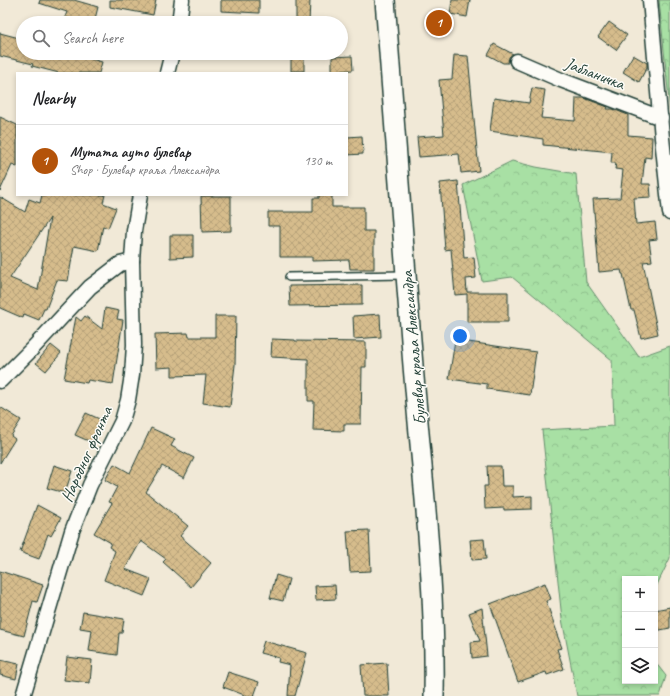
<!DOCTYPE html>
<meta charset="utf-8">
<style>
:root{--surface:#fff;--page:#f6f6f6;--text:#202124;--muted:#757577;--line:#e0e0e0;--accent:#b45309}
body{margin:0;font-family:Caveat,sans-serif;background:var(--page);color:var(--text)}
.controls{position:absolute;right:12px;bottom:12px;display:grid;overflow:hidden;border-radius:0px;box-shadow:0 2px 6px #0003}
.controls button{width:36px;height:36px;display:grid;place-items:center;padding:0;border:0;border-bottom:1px solid var(--line);background:var(--surface);color:var(--text);font:20px sans-serif}
.you{position:absolute;left:460px;top:336px;width:14px;height:14px;margin:-10px;border:3px solid #fff;border-radius:50%;background:#1a73e8;box-shadow:0 0 0 6px #1a73e833}
.badge{display:grid;place-items:center;width:26px;height:26px;border-radius:50%;background:var(--accent);color:#fff;font-size:13px;font-weight:700}
.pin{position:absolute;translate:-50% -50%;border:2px solid #fff;box-shadow:0 1px 4px #0006}
.list{margin:0;padding:0;list-style:none}
h2{display:flex;justify-content:space-between;align-items:center;height:52px;margin:0;padding:0 16px;font-size:17px}
h2 small{font-size:13px;font-weight:400;color:var(--muted)}
.list li{display:grid;grid-template-columns:26px 1fr auto;gap:12px;align-items:center;box-sizing:border-box;height:72px;padding:0 16px;border-top:1px solid var(--line)}
.list b{display:block;font-size:15px;white-space:nowrap}
.list p{margin:0;font-size:13px;white-space:nowrap;color:var(--muted)}
.list em{font-size:13px;font-style:normal;color:var(--muted)}
.icon{flex:none;width:22px;height:22px;fill:none;stroke:currentColor;stroke-width:2;stroke-linecap:round;stroke-linejoin:round}
.map{position:relative;flex:none;width:670px;height:696px;overflow:hidden}
.search{position:absolute;background:var(--surface);box-shadow:0 2px 6px #0003;left:16px;top:16px;width:332px;height:44px;display:flex;align-items:center;gap:10px;box-sizing:border-box;padding:0 14px;border-radius:22px;color:var(--muted);font-size:15px}
.panel{position:absolute;background:var(--surface);box-shadow:0 2px 6px #0003;left:16px;top:72px;width:332px;height:124px;border-radius:0px}
.map>svg:first-child{display:block}
.forest{fill:url(#forest-crowns);stroke:#648e6c}
.building{fill:url(#building-cross-hatch);stroke:#1f3d34;fill-rule:evenodd}
.lines{fill:none;stroke-linecap:round;stroke-linejoin:round}
.service-casing{stroke:#1f3d34;stroke-width:10}
.minor-casing{stroke:#1f3d34;stroke-width:17}
.secondary-casing{stroke:#1f3d34;stroke-width:22}
.service{stroke:#fdfcf7;stroke-width:7}
.minor{stroke:#fdfcf7;stroke-width:14}
.secondary{stroke:#fdfcf7;stroke-width:19}
.labels{text-anchor:middle;stroke-width:3;stroke-linejoin:round;paint-order:stroke}
.street-label{font-size:17px;fill:#1f3d34;stroke:#fdfcf7}
</style>
<div class="map">
<svg width="670" height="696" viewBox="0 0 670 696">
<defs>
<pattern id="forest-crowns" width="20" height="18" patternUnits="userSpaceOnUse"><rect width="20" height="18" fill="#a8e0a4"/><path d="M2 6a3 3 0 1 1 6 0M12 15a3 3 0 1 1 6 0" fill="none" stroke="#90c18e"/></pattern>
<pattern id="building-cross-hatch" width="8" height="8" patternUnits="userSpaceOnUse"><rect width="8" height="8" fill="#d6bc8c"/><path d="M0 0l8 8M0 8l8-8" fill="none" stroke="#b7a279"/></pattern>
</defs>
<rect width="100%" height="100%" fill="#f1e9d7"/>
<filter id="ink" filterUnits="userSpaceOnUse"><feTurbulence type="fractalNoise" baseFrequency=".025" numOctaves="2"/><feDisplacementMap in="SourceGraphic" scale="8" xChannelSelector="R" yChannelSelector="G"/><feConvolveMatrix kernelMatrix="1 2 1 2 8 2 1 2 1" color-interpolation-filters="sRGB"/></filter>
<g filter="url(#ink)">
<g class="forest">
<polygon points="659,0 670,0 670,110"/>
<polygon points="512,161 536,167 576,174 586,282 639,357 670,346 670,558 655,589 655,579 625,579 625,681 655,681 655,662 666,676 660,696 577,696 562,619 542,430 614,426 612,360 512,277 482,281 463,185"/>
</g>
<g class="building">
<polygon points="40,0 74,0 98,7 94,23 87,23 65,17 67,12 39,3"/>
<polygon points="110,0 156,0 153,15 110,7"/>
<polygon points="221,0 259,0 259,13 221,11"/>
<polygon points="296,0 310,0 309,23 296,23"/>
<polygon points="452,0 470,0 467,17 450,14"/>
<polygon points="609,22 627,35 616,50 598,37"/>
<polygon points="0,33 23,39 23,53 68,53 102,62 99,73 59,73 32,66 33,64 0,56"/>
<polygon points="494,44 513,54 509,57 508,63 503,63 488,55"/>
<polygon points="454,55 468,56 479,171 461,173 459,154 419,157 417,137 444,135 439,80 452,79"/>
<polygon points="633,55 647,63 647,67 639,82 623,72"/>
<polygon points="352,56 353,70 332,71 332,57"/>
<rect x="291" y="58" width="13" height="13"/>
<polygon points="532,88 545,90 541,118 575,121 576,98 584,98 608,107 607,109 613,109 628,115 628,135 652,137 651,158 645,157 642,184 650,184 651,197 634,198 636,224 655,222 657,239 649,240 652,261 643,262 658,334 641,338 634,310 631,310 623,274 622,274 621,270 599,272 593,199 620,198 623,170 615,169 616,163 611,163 612,152 543,145 543,139 490,131 494,98 529,103"/>
<polygon points="0,117 17,125 17,167 12,165 0,191"/>
<polygon points="362,136 363,154 347,155 347,137"/>
<polygon points="458,181 464,258 474,257 476,278 466,279 467,292 508,292 508,322 467,322 467,294 455,295 451,249 445,250 440,183"/>
<path d="M42,195H105L103,203L116,208L108,228L103,226L98,251L74,246L68,281L57,280L46,309H44L39,320L24,314L23,318L0,308V197L25,212L29,199L40,203ZM50,218L38,290L10,278Z"/>
<polygon points="319,195 332,195 332,207 364,207 364,231 374,231 374,269 350,269 349,260 312,261 312,257 280,257 280,226 268,226 268,212 313,212 313,198 319,198"/>
<polygon points="201,196 231,196 231,231 202,232"/>
<polygon points="170,235 193,235 193,257 170,258"/>
<polygon points="362,285 362,305 290,306 289,286"/>
<polygon points="105,308 119,311 117,319 123,320 113,384 88,380 87,383 64,379 76,317 81,321 85,316 102,329"/>
<polygon points="380,314 381,337 354,339 353,316"/>
<polygon points="215,316 236,316 235,365 230,407 203,403 206,375 172,376 172,367 156,368 155,334 188,333 189,337 215,337"/>
<polygon points="272,339 295,340 295,341 366,342 366,367 362,367 361,424 344,424 344,431 313,430 314,401 308,401 308,359 271,357"/>
<polygon points="455,340 536,352 530,395 487,389 487,384 449,379"/>
<polygon points="51,345 61,353 46,371 36,363"/>
<polygon points="0,407 21,420 11,436 15,439 0,463"/>
<polygon points="86,413 104,421 93,443 75,435"/>
<polygon points="151,428 175,439 171,446 194,458 184,478 162,466 146,492 188,526 180,536 211,563 191,587 163,562 166,559 141,541 125,569 151,579 144,596 104,580 115,551 109,547 111,543 94,533 112,503 109,502 117,487 105,480 114,464 130,473"/>
<polygon points="54,465 72,471 65,493 47,488"/>
<polygon points="487,466 501,466 502,486 513,486 513,497 532,496 532,509 504,510 504,508 485,509 484,486 488,486"/>
<polygon points="37,505 61,518 51,536 48,534 39,559 20,552"/>
<polygon points="369,530 371,571 350,572 347,531"/>
<polygon points="484,539 486,559 472,560 470,540"/>
<polygon points="0,571 43,585 37,602 33,601 24,636 0,630"/>
<polygon points="276,575 289,579 283,601 270,598"/>
<polygon points="545,583 551,599 546,601 557,632 556,632 562,648 557,649 564,669 547,675 546,672 518,682 490,604"/>
<polygon points="335,585 336,599 316,600 315,586"/>
<polygon points="670,607 670,628 655,631 655,610"/>
<polygon points="482,608 487,656 472,658 471,642 480,641 469,613"/>
<polygon points="83,612 124,619 122,633 119,633 117,655 89,651 92,630 80,628"/>
<polygon points="264,641 307,653 295,696 288,696 290,665 278,662 279,658 260,653"/>
<polygon points="67,657 92,660 90,683 64,680"/>
<polygon points="0,660 19,664 16,679 0,675"/>
<polygon points="387,663 389,696 363,696 361,665"/>
<polygon points="228,672 259,682 254,696 247,696 223,687"/>
</g>
<g class="lines">
<defs>
<polyline id="service" points="289,277 404,275"/>
<g id="minor">
<polyline points="650,0 662,138 670,213"/>
<polyline points="179,23 182,0"/>
<polyline points="517,61 561,80 661,118"/>
<polyline points="167,73 172,53"/>
<polyline points="0,381 31,350 90,287 120,264 132,261"/>
<polyline points="23,696 72,531 90,485 122,421 128,400 132,375 134,345 132,261 134,231 140,195"/>
</g>
<path id="secondary" d="M385,0C395,118 403,236 412,353C421,467 436,581 434,696"/>
</defs>
<use href="#service" class="service-casing"/>
<use href="#minor" class="minor-casing"/>
<use href="#secondary" class="secondary-casing"/>
<use href="#service" class="service"/>
<use href="#minor" class="minor"/>
<use href="#secondary" class="secondary"/>
</g>
</g>
<g class="labels">
<g class="street-label">
<text transform="translate(595 73) rotate(21)" y="6">Јабланичка</text>
<text transform="translate(413 348) rotate(-95)" y="6">Булевар краља Александра</text>
<text transform="translate(86 454) rotate(-66)" y="6">Народног фронта</text>
</g>
</g>
</svg>
<div class="controls">
<button>+</button>
<button>−</button>
<button><svg class="icon" aria-label="layers" viewBox="0 0 24 24"><path d="M12 4l9 5-9 5-9-5zM3 14l9 5 9-5"/></svg></button>
</div>
<div class="you"></div>
<div class="pin badge" style="left:439px;top:23px">1</div>
<div class="search"><svg class="icon" aria-label="search" viewBox="0 0 24 24"><circle cx="10" cy="10" r="6"/><path d="M15 15l6 6"/></svg>Search here</div>
<section class="panel">
<h2>Nearby<small></small></h2>
<ul class="list">
<li><span class="badge">1</span><div><b>Мутата ауто булевар</b><p>Shop · Булевар краља Александра</p></div><em>130 m</em></li>
</ul>
</section>
</div>
